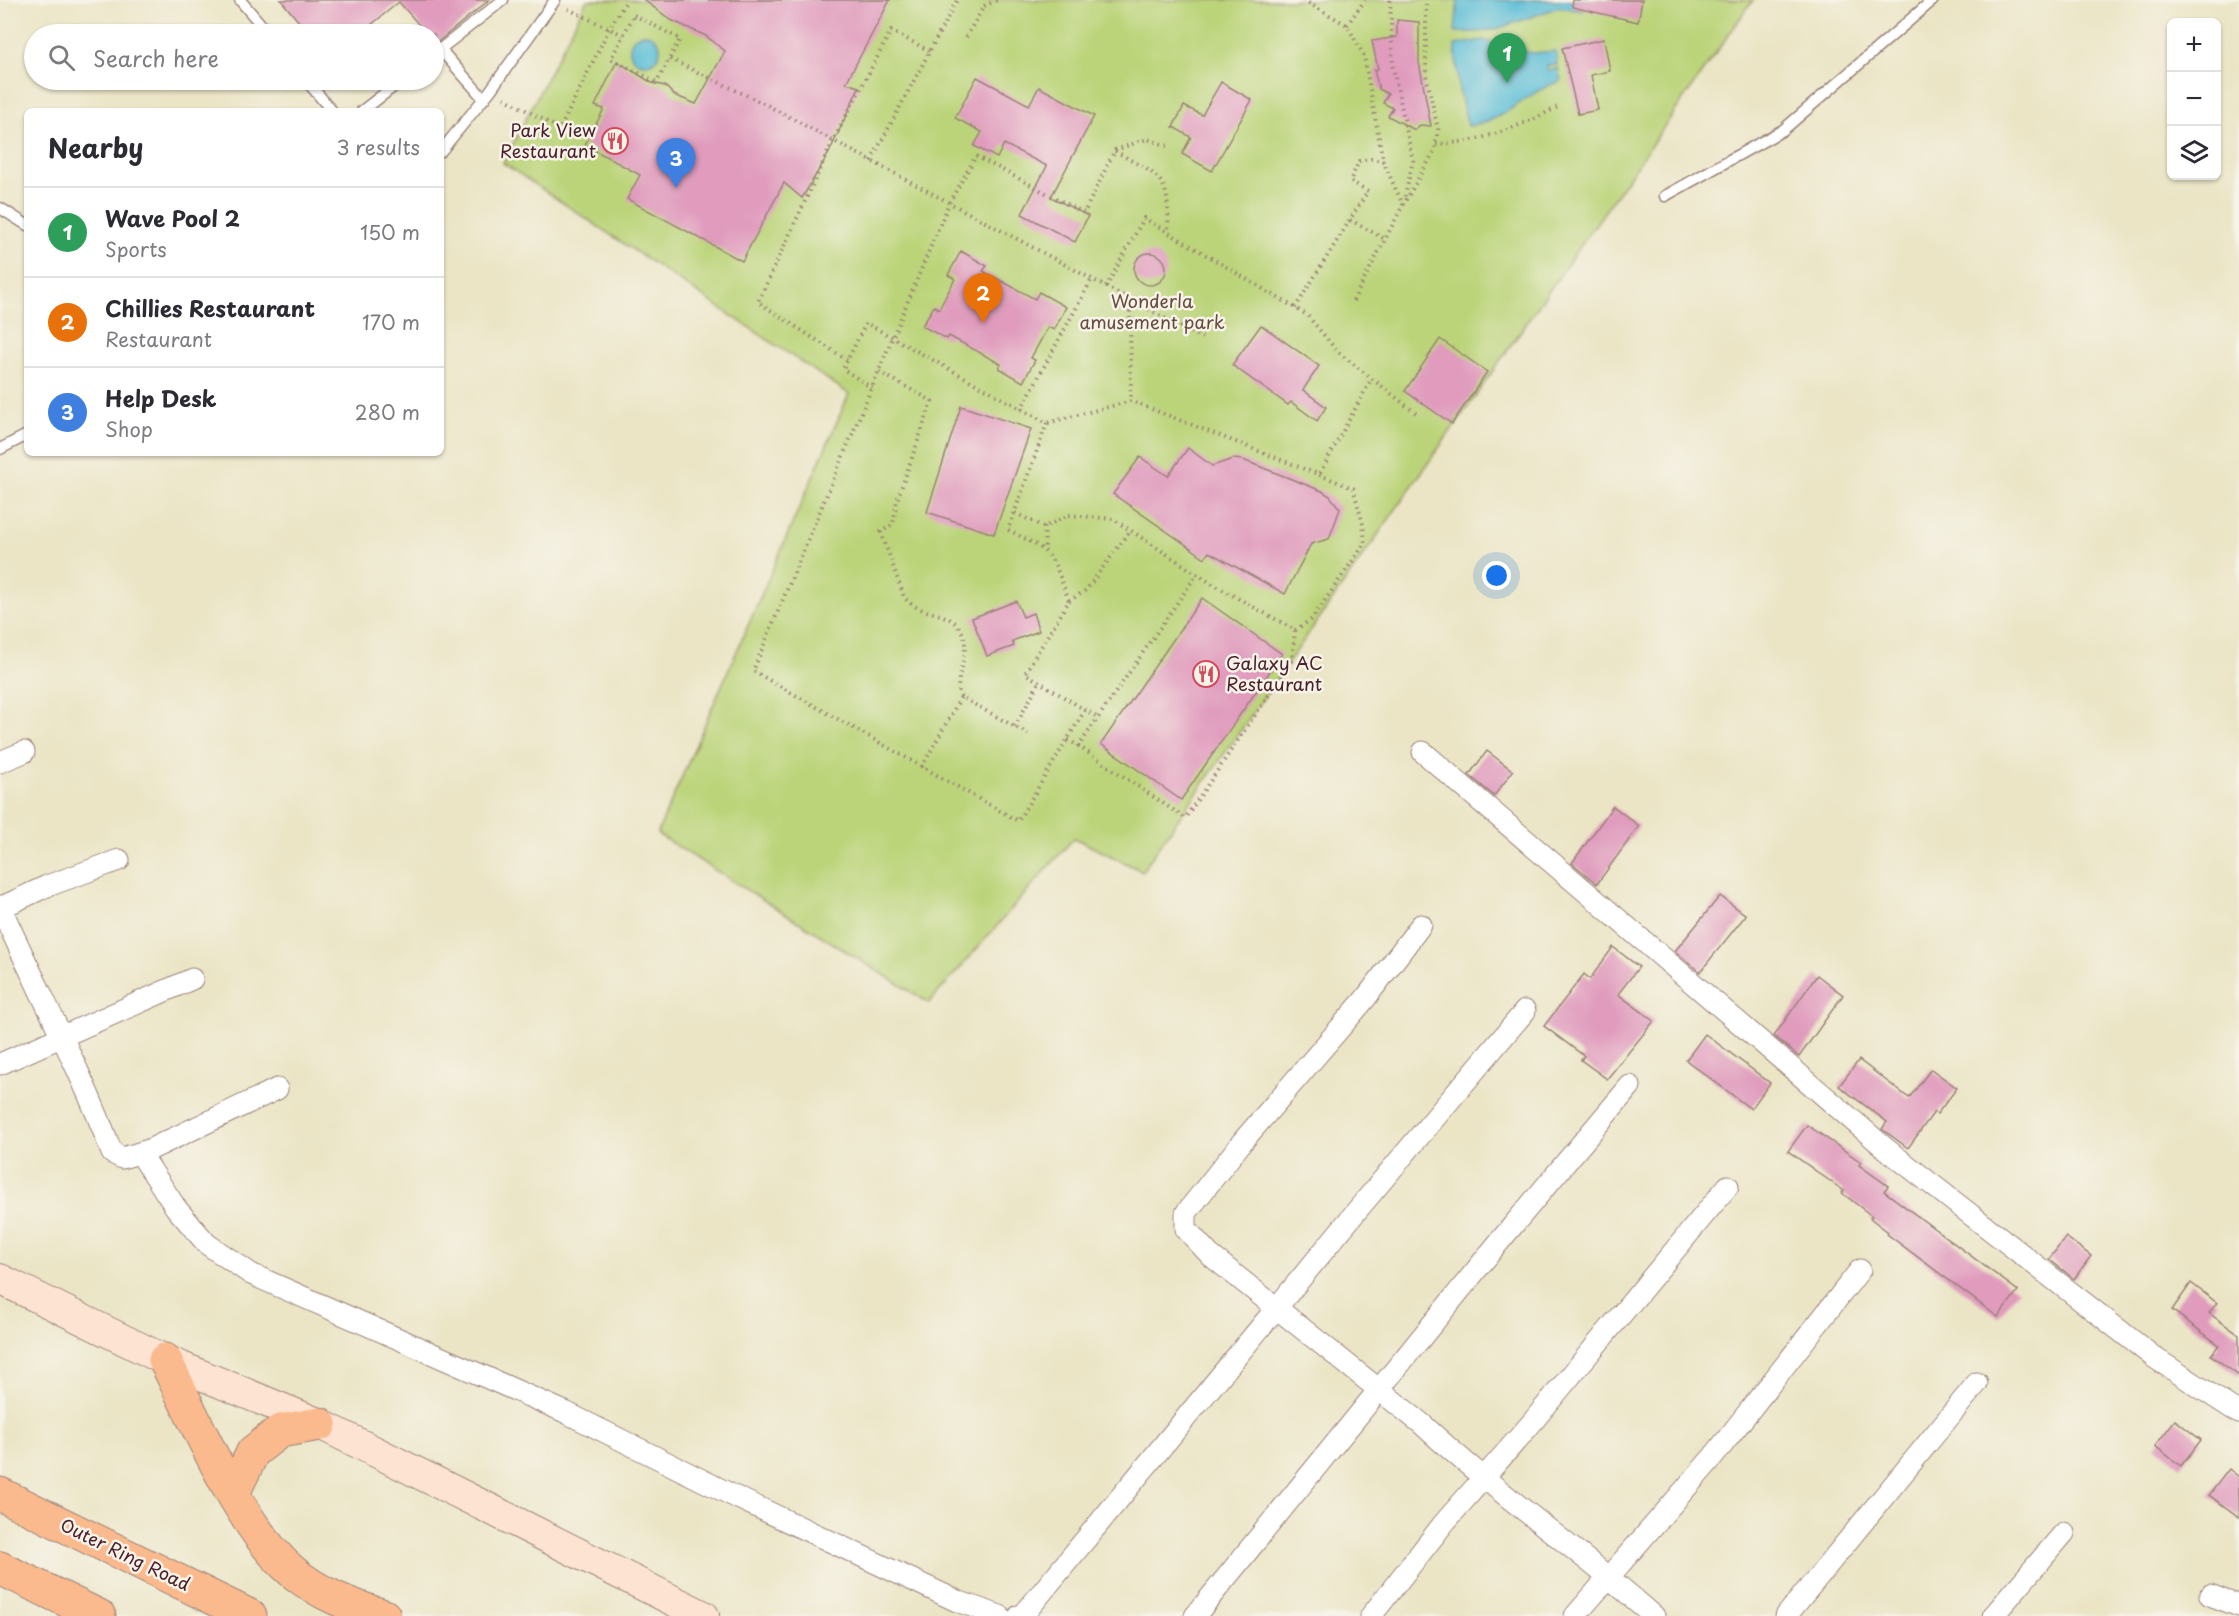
<!DOCTYPE html>
<meta charset="utf-8">
<style>
:root{--surface:#fff;--page:#f7f7f7;--text:#2b2b33;--muted:#7c7c81;--line:#e1e1e2;--accent:#d1495b}
body{margin:0;font-family:"Playpen Sans",sans-serif;background:var(--page);color:var(--text)}
.controls{position:absolute;right:18px;top:18px;display:grid;overflow:hidden;border-radius:9px;box-shadow:0 2px 4px #0004}
.controls button{width:54px;height:54px;display:grid;place-items:center;padding:0;border:0;border-bottom:2px solid var(--line);background:var(--surface);color:var(--text);font:30px sans-serif}
.you{position:absolute;left:1497px;top:576px;width:21px;height:21px;margin:-15px;border:4px solid #fff;border-radius:50%;background:#1a73e8;box-shadow:0 0 0 9px #1a73e833}
.badge{display:grid;place-items:center;width:39px;height:39px;border-radius:50%;background:var(--accent);color:#fff;font-size:20px;font-weight:700}
.pin{position:absolute;translate:-50% -50px;filter:drop-shadow(0 2px 3px #0008)}
.pin::after{content:'';position:absolute;top:32px;width:21px;height:18px;background:inherit;clip-path:polygon(0 0,100% 0,50% 100%)}
.list{margin:0;padding:0;list-style:none}
h2{display:flex;justify-content:space-between;align-items:center;height:78px;margin:0;padding:0 24px;font-size:26px}
h2 small{font-size:20px;font-weight:400;color:var(--muted)}
.list li{display:grid;grid-template-columns:39px 1fr auto;gap:18px;align-items:center;box-sizing:border-box;height:90px;padding:0 24px;border-top:2px solid var(--line)}
.list b{display:block;font-size:22px;white-space:nowrap}
.list p{margin:0;font-size:20px;white-space:nowrap;color:var(--muted)}
.list em{font-size:20px;font-style:normal;color:var(--muted)}
.icon{flex:none;width:33px;height:33px;fill:none;stroke:currentColor;stroke-width:2;stroke-linecap:round;stroke-linejoin:round}
.map{position:relative;flex:none;width:2239px;height:1616px;overflow:hidden}
.search{position:absolute;background:var(--surface);box-shadow:0 2px 4px #0004;left:24px;top:24px;width:420px;height:66px;display:flex;align-items:center;gap:15px;box-sizing:border-box;padding:0 21px;border-radius:33px;color:var(--muted);font-size:22px}
.panel{position:absolute;background:var(--surface);box-shadow:0 2px 4px #0004;left:24px;top:108px;width:420px;height:348px;border-radius:9px}
.map>svg:first-child{display:block}
.green{fill:#bbd479;stroke:#827a52;stroke-width:1.5}
.water{fill:#59bdd7;stroke:#526e81;stroke-width:1.5}
.building{fill:#e09bbd}
.lines{fill:none;stroke-linecap:round;stroke-linejoin:round}
.lane-casing{stroke:#9a8278;stroke-width:13}
.street-casing{stroke:#9a8278;stroke-width:23}
.secondary-casing{stroke:#9a8278;stroke-width:32}
.highway-casing{stroke:#9a8278;stroke-width:35}
.path{stroke:#9a8278;stroke-width:4;stroke-dasharray:1.5 4.5;stroke-linecap:butt}
.lane{stroke:#fff;stroke-width:10}
.street{stroke:#fff;stroke-width:21}
.secondary{stroke:#fde3d1;stroke-width:30}
.highway{stroke:#fbba8d;stroke-width:33}
.labels{text-anchor:middle;stroke-width:5;stroke-linejoin:round;paint-order:stroke}
.poi-label{font-size:18px;fill:#4a1f2b;stroke:#f7f3e8;text-anchor:end}
.park-label{font-size:18px;fill:#664c3e;stroke:#f7f3e8}
.street-label{font-size:18px;fill:#4a1f2b;stroke:#f7f3e8}
</style>
<div class="map">
<svg width="2239" height="1616" viewBox="0 0 2239 1616">
<rect width="100%" height="100%" fill="#f7f3e8"/>
<filter id="ink" filterUnits="userSpaceOnUse"><feTurbulence type="fractalNoise" baseFrequency=".0167" numOctaves="2"/><feDisplacementMap in="SourceGraphic" scale="12" xChannelSelector="R" yChannelSelector="G"/><feConvolveMatrix kernelMatrix="1 2 1 2 8 2 1 2 1" color-interpolation-filters="sRGB"/></filter>
<filter id="wash" filterUnits="userSpaceOnUse"><feTurbulence type="fractalNoise" baseFrequency=".008" numOctaves="4" result="noise"/><feDisplacementMap in="SourceGraphic" scale="24" xChannelSelector="R" yChannelSelector="G"/><feGaussianBlur stdDeviation="1.35" result="paint"/><feColorMatrix in="noise" values="0 0 0 0 0 0 0 0 0 0 0 0 0 0 0 0 0 1.4 0 .05"/><feComposite in="paint" operator="in"/></filter>
<g filter="url(#wash)">
<rect width="100%" height="100%" fill="#ebe5c6"/>
<polygon class="green" points="587,0 1753,0 1142,871 1074,838 929,1003 657,834 849,394 503,163"/>
<g class="water">
<polygon points="1458,0 1584,0 1583,11 1559,7 1500,28 1478,32 1455,32"/>
<circle cx="645" cy="49" r="15"/>
<path d="M1483,40L1532,53L1556,51L1557,65H1547L1548,71L1558,68L1561,81C1524,92 1510,120 1468,126L1459,90L1455,45Z"/>
</g>
<g id="blocks">
<g class="building">
<polygon points="281,0 489,0 435,44 434,34 427,34 399,2 360,34 309,34"/>
<polygon points="644,0 890,0 846,83 859,87 829,153 802,198 784,183 742,261 627,199 640,175 585,145 604,109 595,106 617,61 652,83 665,86 674,95 696,104 725,51 706,36 671,20"/>
<polygon points="1573,0 1642,0 1638,22 1572,7"/>
<polygon points="1397,20 1419,22 1419,62 1431,126 1420,125 1415,130 1388,116 1393,108 1383,103 1388,94 1379,89 1374,70 1378,69 1372,41 1397,37"/>
<polygon points="1604,39 1610,71 1591,75 1598,110 1578,114 1562,48"/>
<polygon points="977,77 1029,105 1039,87 1094,116 1051,197 1088,216 1075,242 1022,214 1047,166 1004,144 997,158 974,146 982,132 955,118"/>
<polygon points="1221,82 1252,100 1212,171 1182,154 1191,137 1173,127 1184,106 1202,115"/>
<polygon points="961,251 987,266 983,271 1035,299 1039,292 1066,307 1054,330 1048,327 1031,358 1035,360 1023,382 999,368 1001,364 949,336 947,339 922,326 934,306 939,309 955,279 948,275"/>
<circle cx="1150" cy="269" r="16"/>
<polygon points="1261,325 1319,366 1303,390 1326,407 1317,421 1291,402 1288,405 1232,365"/>
<polygon points="1440,339 1487,372 1452,424 1405,391"/>
<polygon points="961,406 1031,429 994,534 927,512"/>
<polygon points="1188,448 1212,466 1233,459 1243,460 1322,491 1330,496 1340,509 1329,539 1311,544 1285,594 1209,552 1205,558 1113,494 1140,457 1168,476"/>
<polygon points="1202,598 1282,654 1181,800 1101,744"/>
<polygon points="1016,601 1023,617 1033,613 1039,631 1012,641 1014,646 987,656 972,618"/>
<polygon points="1487,751 1513,771 1494,796 1469,775"/>
<polygon points="1613,806 1639,826 1597,884 1572,863"/>
<polygon points="1720,896 1746,915 1700,972 1675,951"/>
<polygon points="1613,947 1639,967 1618,994 1654,1021 1607,1079 1581,1060 1584,1056 1544,1026 1584,974 1590,979"/>
<polygon points="1817,975 1843,995 1799,1057 1774,1036"/>
<polygon points="1705,1034 1770,1083 1751,1109 1686,1060"/>
<polygon points="1859,1060 1909,1098 1931,1069 1957,1088 1937,1114 1934,1112 1908,1148 1882,1129 1887,1122 1839,1086"/>
<polygon points="1807,1125 1861,1162 1859,1165 1888,1186 1884,1191 2018,1291 1998,1317 1887,1234 1888,1232 1870,1218 1872,1216 1842,1193 1844,1191 1788,1151"/>
<polygon points="2066,1237 2091,1256 2074,1279 2049,1259"/>
<polygon points="2191,1283 2217,1303 2209,1313 2239,1335 2239,1376 2211,1355 2219,1345 2172,1310"/>
<polygon points="2175,1420 2201,1440 2181,1466 2155,1446"/>
<polygon points="2229,1469 2239,1477 2239,1517 2209,1495"/>
</g>
</g>
</g>
<g filter="url(#ink)">
<use href="#blocks" fill-opacity="0" stroke="#9a8278" stroke-width="1.5"/>
<g class="lines">
<defs>
<g id="lane">
<polyline points="240,0 269,34"/>
<polyline points="440,49 484,99"/>
<polyline points="434,54 503,0"/>
<polyline points="306,80 332,111"/>
<polyline points="362,111 402,80"/>
<polyline points="441,151 490,91 555,0"/>
<polyline points="1665,196 1783,130 1933,0"/>
<polyline points="0,208 27,225"/>
<polyline points="0,449 27,435"/>
</g>
<g id="street">
<polyline points="1423,752 1885,1148 2155,1358 2239,1413"/>
<polyline points="0,762 24,752"/>
<path d="M0,906C37,989 81,1069 112,1153L122,1158L149,1150L277,1089"/>
<polyline points="0,908 47,886 119,860"/>
<path d="M1421,925L1365,999L1242,1142L1186,1213V1229L1210,1255L1422,1424C1495,1492 1579,1549 1654,1616"/>
<polyline points="0,1064 192,979"/>
<polyline points="140,1153 176,1208 207,1244 251,1274 565,1412 736,1497 957,1601 1000,1616"/>
<polyline points="2210,1595 2239,1606"/>
<polyline points="1019,1616 1024,1614 1354,1214 1525,1011"/>
<polyline points="1195,1616 1499,1242 1630,1086"/>
<polyline points="1371,1616 1444,1523 1529,1426 1728,1186"/>
<polyline points="1575,1616 1713,1457 1860,1270"/>
<polyline points="1786,1616 1977,1383"/>
<polyline points="1993,1616 2064,1533"/>
</g>
<polyline id="secondary" points="0,1279 165,1360 320,1424 704,1616"/>
<g id="highway">
<path d="M165,1360C197,1423 240,1528 293,1572C319,1594 352,1606 384,1616"/>
<polyline points="233,1493 253,1452 280,1431 320,1424"/>
<polyline points="0,1494 250,1616"/>
<polyline points="0,1568 99,1616"/>
</g>
</defs>
<use href="#lane" class="lane-casing"/>
<use href="#street" class="street-casing"/>
<use href="#secondary" class="secondary-casing"/>
<use href="#highway" class="highway-casing"/>
<g class="path">
<polyline points="1303,0 1347,25 1364,56 1383,161 1403,205"/>
<polyline points="1390,0 1393,67 1413,161 1404,200"/>
<polyline points="568,9 623,35"/>
<polygon points="634,15 680,39 657,82 611,59"/>
<polyline points="1347,25 1365,0"/>
<polyline points="966,37 984,6 997,0"/>
<polyline points="670,59 765,104 1202,338"/>
<polyline points="504,98 560,129 609,29 627,0"/>
<path d="M1436,144C1481,143 1518,127 1558,107"/>
<path d="M1115,151C1162,178 1170,175 1168,232"/>
<polyline points="871,161 957,0"/>
<polyline points="1350,220 1385,239"/>
<polyline points="1106,287 1144,218 1307,315 1338,352 1417,414"/>
<polyline points="1130,299 1131,401"/>
<polyline points="1353,301 1403,205 1435,150 1438,129 1426,75 1426,0"/>
<polyline points="1295,308 1368,191 1350,181 1359,161 1371,159 1383,161"/>
<polyline points="847,360 758,302 833,141 891,31 930,51"/>
<path d="M879,372L932,401L897,500L893,524L881,532L904,597C919,616 944,610 957,625C978,648 950,675 961,697"/>
<polyline points="872,388 843,369 866,323 1047,423 1131,401 1353,488 1363,524 1365,543 1312,619 1295,630"/>
<polyline points="1021,409 1092,279"/>
<path d="M1047,423L1008,530C1055,553 1051,553 1069,601L1025,673L1098,718"/>
<polyline points="1320,473 1372,378"/>
<polyline points="1015,513 1044,527 1069,515 1113,519 1214,585 1295,630 1292,661 1185,818 1066,738"/>
<polyline points="1044,527 1045,548"/>
<polyline points="1069,601 1086,590 1131,530"/>
<polyline points="1085,710 1018,821 753,671 949,203 976,156 1084,213 1115,150 1147,139 1171,147"/>
<polyline points="1015,727 1039,682"/>
<polyline points="1078,747 1197,574"/>
<polyline points="922,767 961,697 1028,734"/>
</g>
<use href="#lane" class="lane"/>
<use href="#street" class="street"/>
<use href="#secondary" class="secondary"/>
<use href="#highway" class="highway"/>
</g>
</g>
<defs>
<symbol id="restaurant-ring" viewBox="-11 -11 22 22"><circle r="9.5" fill="#f7f3e8" stroke="#d1495b" stroke-width="1.5"/><path d="M-5-6h1v4h1v-4h1v4h1v-4h1v5L-1.5 .5V6h-2V.5L-5-1ZM5-6V6H3V1.5H1.5Q1.5-4 5-6Z" fill="#d1495b"/></symbol>
</defs>
<g fill-rule="evenodd">
<use href="#restaurant-ring" x="600" y="126" width="30" height="30"/>
<use href="#restaurant-ring" x="1191" y="659" width="30" height="30"/>
</g>
<g class="labels">
<g class="poi-label">
<text x="596" y="137">Park View<tspan x="596" dy="21">Restaurant</tspan></text>
<text x="1226" y="670" text-anchor="start">Galaxy AC<tspan x="1226" dy="21">Restaurant</tspan></text>
</g>
<g class="park-label">
<text x="1152" y="308">Wonderla<tspan x="1152" dy="21">amusement park</tspan></text>
</g>
<g class="street-label">
<text transform="translate(125 1555) rotate(26)" y="6">Outer Ring Road</text>
</g>
</g>
</svg>
<div class="controls">
<button>+</button>
<button>−</button>
<button><svg class="icon" aria-label="layers" viewBox="0 0 24 24"><path d="M12 4l9 5-9 5-9-5zM3 14l9 5 9-5"/></svg></button>
</div>
<div class="you"></div>
<div class="pin badge" style="left:1507px;top:83px;background:#2e9e5b">1</div>
<div class="pin badge" style="left:983px;top:323px;background:#e8710a">2</div>
<div class="pin badge" style="left:676px;top:188px;background:#3f7fe0">3</div>
<div class="search"><svg class="icon" aria-label="search" viewBox="0 0 24 24"><circle cx="10" cy="10" r="6"/><path d="M15 15l6 6"/></svg>Search here</div>
<section class="panel">
<h2>Nearby<small>3 results</small></h2>
<ul class="list">
<li><span class="badge" style="background:#2e9e5b">1</span><div><b>Wave Pool 2</b><p>Sports</p></div><em>150 m</em></li>
<li><span class="badge" style="background:#e8710a">2</span><div><b>Chillies Restaurant</b><p>Restaurant</p></div><em>170 m</em></li>
<li><span class="badge" style="background:#3f7fe0">3</span><div><b>Help Desk</b><p>Shop</p></div><em>280 m</em></li>
</ul>
</section>
</div>
